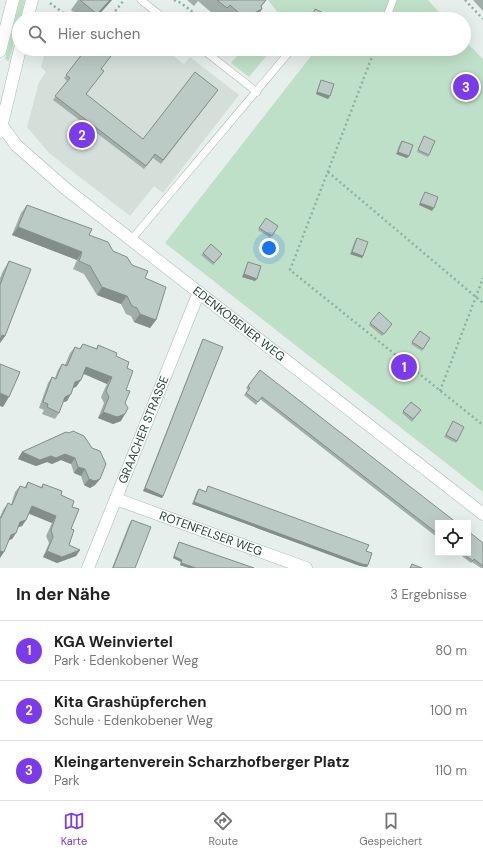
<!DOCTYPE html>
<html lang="de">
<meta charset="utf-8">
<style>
:root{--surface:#fff;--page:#f2f2f2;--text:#222;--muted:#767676;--line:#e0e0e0;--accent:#7c3aed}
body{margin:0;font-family:"DM Sans",sans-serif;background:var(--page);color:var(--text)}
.controls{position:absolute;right:12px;bottom:12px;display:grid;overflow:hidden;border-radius:0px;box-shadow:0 4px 16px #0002}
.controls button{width:36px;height:36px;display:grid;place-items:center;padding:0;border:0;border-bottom:1px solid var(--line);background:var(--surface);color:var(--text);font:20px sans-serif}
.you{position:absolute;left:269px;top:248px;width:14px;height:14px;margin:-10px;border:3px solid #fff;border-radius:50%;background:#1a73e8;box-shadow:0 0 0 6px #1a73e833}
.badge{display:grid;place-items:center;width:26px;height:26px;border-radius:50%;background:var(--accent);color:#fff;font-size:13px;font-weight:700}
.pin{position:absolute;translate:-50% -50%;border:2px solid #fff;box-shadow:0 1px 4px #0006}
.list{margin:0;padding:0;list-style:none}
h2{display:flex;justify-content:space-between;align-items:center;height:52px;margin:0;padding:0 16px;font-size:17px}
h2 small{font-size:13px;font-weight:400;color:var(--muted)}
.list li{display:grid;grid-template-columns:26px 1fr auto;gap:12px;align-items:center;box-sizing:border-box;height:60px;padding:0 16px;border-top:1px solid var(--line)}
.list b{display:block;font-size:15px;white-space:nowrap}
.list p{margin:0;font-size:13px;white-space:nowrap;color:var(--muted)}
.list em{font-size:13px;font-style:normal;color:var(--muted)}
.icon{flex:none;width:22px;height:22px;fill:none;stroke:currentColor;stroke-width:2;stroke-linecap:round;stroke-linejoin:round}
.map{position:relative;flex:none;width:483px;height:568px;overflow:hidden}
.search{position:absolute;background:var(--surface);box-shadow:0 4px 16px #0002;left:12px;right:12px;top:12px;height:44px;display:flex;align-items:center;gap:10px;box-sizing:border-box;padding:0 14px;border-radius:22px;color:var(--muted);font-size:15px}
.sheet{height:232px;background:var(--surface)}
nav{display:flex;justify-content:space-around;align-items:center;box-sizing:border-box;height:56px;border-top:1px solid var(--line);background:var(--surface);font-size:11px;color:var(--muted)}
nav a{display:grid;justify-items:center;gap:2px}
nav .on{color:var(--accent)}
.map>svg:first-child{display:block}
.built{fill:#d4dfda}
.green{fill:#bfe0c8}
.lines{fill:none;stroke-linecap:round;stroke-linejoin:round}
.service-casing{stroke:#a8b8b2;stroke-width:8}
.minor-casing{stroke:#a8b8b2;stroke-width:13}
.secondary-casing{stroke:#a4bbb3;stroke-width:13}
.path{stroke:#86b3a5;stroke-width:2.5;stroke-dasharray:2 3;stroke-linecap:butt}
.service{stroke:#fff;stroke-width:7}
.minor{stroke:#fff;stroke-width:12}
.secondary{stroke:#fff;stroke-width:12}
.wall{fill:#a1aea9}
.shaded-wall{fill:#838d89}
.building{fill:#bbcac4;stroke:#838d89}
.labels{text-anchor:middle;stroke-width:3.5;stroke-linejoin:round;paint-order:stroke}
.street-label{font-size:12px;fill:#24423a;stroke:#f7fbf9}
</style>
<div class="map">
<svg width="483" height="568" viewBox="0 0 483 568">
<rect width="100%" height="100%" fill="#e6efeb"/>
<polygon class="built" points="46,49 103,49 112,55 117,49 164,49 184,64 190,57 239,95 163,193 154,186 130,216 49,153 27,127 39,82 46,72 41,67"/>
<g class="green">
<polygon points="20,0 25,0 9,61 5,59"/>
<polygon points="268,0 428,0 445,19 283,19"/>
<polygon points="464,40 483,59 483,492 165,243 311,56 306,49 464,49"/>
<polygon points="243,49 272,49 249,77 231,63"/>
</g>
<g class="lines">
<defs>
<g id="service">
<polyline points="141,0 165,19"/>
<polyline points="386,19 393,0"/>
<polyline points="202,49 257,92"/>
<polyline points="131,240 291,50"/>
</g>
<g id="minor">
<path id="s1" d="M0,123L16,145L66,189L483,514"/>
<path id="s2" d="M116,499L306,568"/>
<path id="s3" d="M88,568L199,292"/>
</g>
<g id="secondary">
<polyline points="27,19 32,0"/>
<polyline points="0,51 13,0"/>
<polyline points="0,132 20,49"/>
</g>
</defs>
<use href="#service" class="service-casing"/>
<use href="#minor" class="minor-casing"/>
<use href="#secondary" class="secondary-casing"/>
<g class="path">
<polyline points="174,0 181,3 202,19"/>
<polyline points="465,0 483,19"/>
<polyline points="50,3 71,19"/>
<polyline points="109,19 124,0"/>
<polyline points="218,19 218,18"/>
<polyline points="375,49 290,270 483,425"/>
<polyline points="328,172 483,303"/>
<polyline points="440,391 483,278"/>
</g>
<use href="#service" class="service"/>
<use href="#minor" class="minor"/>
<use href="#secondary" class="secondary"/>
</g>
<g class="wall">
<polygon points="78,0 112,0 95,19 82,19 71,10"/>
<polygon points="187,0 266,0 261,7 262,9 255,19 226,19 222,16 219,19 198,1 194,6"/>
<polygon points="473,0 483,0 483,11"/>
<polygon points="86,49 101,69 86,95 143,139 218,90 161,164 153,158 144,169 53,100 67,81 64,78"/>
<polygon points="325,49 341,49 337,56 325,50"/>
<polygon points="321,80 330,96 328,99 316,94 320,82"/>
<polygon points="424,136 429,155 428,157 417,152"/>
<polygon points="402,141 409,156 407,158 396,154 400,143"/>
<polygon points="27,205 89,235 132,265 145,278 156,320 150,328 134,322 131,316 126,314 121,304 97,295 84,274 73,269 77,260 12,235 21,213"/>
<polygon points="266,218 278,226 270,238 258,230"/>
<polygon points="357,238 363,256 362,258 350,254 355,240"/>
<polygon points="203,253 221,256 213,265 201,255"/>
<polygon points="9,261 5,336 0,343 0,278 3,271"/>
<polygon points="248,262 255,281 242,277 247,264"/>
<polygon points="370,323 392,324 382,336 369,325"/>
<polygon points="420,331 430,338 422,351 411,344"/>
<polygon points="203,339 163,496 162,498 143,491 202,341"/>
<polygon points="83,344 96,349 98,345 116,356 127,368 126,390 125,403 121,421 113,424 98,418 104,403 101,397 107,384 84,374 76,387 73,388 67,401 63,402 59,413 55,419 42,414 44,410 39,408 48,383 52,377 55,378 58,370 62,364 65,365 70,353 75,347 79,349"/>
<polygon points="260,370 438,523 438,538 260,399 256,405 244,395 248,390 246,388"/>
<polygon points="411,402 421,410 412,422 402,413"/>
<polygon points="453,421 457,441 456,443 444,437"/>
<polygon points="66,432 100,479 95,485 90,488 84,485 81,476 74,473 71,464 61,460 52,464 47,462 36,466 18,459 22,452"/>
<polygon points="28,482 41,487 43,484 61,495 72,507 71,529 69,545 80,550 76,556 57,563 43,557 49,543 46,536 52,523 29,513 26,520 22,526 18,527 16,533 12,539 9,540 0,558 0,517 3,510 8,503 11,505 15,492 20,486 24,488"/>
<polygon points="208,486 366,551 368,565 367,567 360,566 192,504 197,491 199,489 206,492"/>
<polygon points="132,520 135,568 112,568 130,522"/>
<polygon points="179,542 254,568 189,568 180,565 181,562 173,558 178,544"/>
<polygon points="483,543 483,568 481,568 472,562 471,563 458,553 468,553"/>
</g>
<g class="shaded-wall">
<polygon points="110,0 112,0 95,19 94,19 97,14"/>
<polygon points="266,0 258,11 262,9 255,19 251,19"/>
<polygon points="317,92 330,96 328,99 316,94"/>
<polygon points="398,152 409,156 407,158 396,154"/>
<polygon points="420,203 434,208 432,211 419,205"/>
<polygon points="18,227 82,252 77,260 12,235"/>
<polygon points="352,252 363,256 362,258 350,254"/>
<polygon points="244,274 257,279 255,281 242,277"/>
<polygon points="102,287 127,296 121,304 97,295"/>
<polygon points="140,314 156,320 150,328 134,322"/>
<polygon points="2,335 5,336 0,343 0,339"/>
<polygon points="86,367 112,377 107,384 82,373"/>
<polygon points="81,380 76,387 71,388 75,382"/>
<polygon points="0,393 9,397 3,407 0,406"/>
<polygon points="71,394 67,401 61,403 65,397"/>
<polygon points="103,412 125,414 121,421 113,424 98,418"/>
<polygon points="22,452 51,456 65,454 75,458 71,464 61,460 52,464 47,462 36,466 18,459"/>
<polygon points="78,467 85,469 81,476 74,473"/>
<polygon points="89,479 100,479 95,485 90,488 84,485"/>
<polygon points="145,488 163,496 162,498 143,491"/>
<polygon points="194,502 368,565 367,567 360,566 192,504"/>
<polygon points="32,506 56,516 52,523 27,513"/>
<polygon points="26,520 22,526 16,528 20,522"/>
<polygon points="16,533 12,539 7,541 11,535"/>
<polygon points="80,550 76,556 57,563 43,557 47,551"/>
<polygon points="0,551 4,552 0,558"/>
<polygon points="174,556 182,560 181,562 173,558"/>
<polygon points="181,563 196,568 189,568 180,565"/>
</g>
<g class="building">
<polygon points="80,0 110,0 97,14"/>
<polygon points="217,0 266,0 261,6 262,9 256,12 251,19 246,19 230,5 227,8"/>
<polygon points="315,9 332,17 331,19 311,19"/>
<polygon points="86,49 110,49 114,52 101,69 104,71 86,94 143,139 195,72 218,90 163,160 155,154 146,166 55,96 70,78 66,75"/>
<polygon points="329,49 341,49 339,54"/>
<polygon points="321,80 334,84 330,96 317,92"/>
<polygon points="424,136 435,141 429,155 418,150"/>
<polygon points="402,141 413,145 409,156 398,152"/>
<polygon points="425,192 438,197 434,208 420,203"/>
<polygon points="27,205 92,229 89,235 108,242 113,251 127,257 132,265 148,271 145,278 166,287 156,320 140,314 137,308 132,306 127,296 102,287 90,266 79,261 82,252 18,227"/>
<polygon points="266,218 278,226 272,236 259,228"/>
<polygon points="357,238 368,242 363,256 352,252"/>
<polygon points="211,244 222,254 214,263 203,253"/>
<polygon points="9,261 31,269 5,336 2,335 0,341 0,285"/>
<polygon points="248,262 261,266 257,279 244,274"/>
<polygon points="379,312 392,324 384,334 370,323"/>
<polygon points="420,331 430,338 423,349 412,342"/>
<polygon points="203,339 223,347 163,496 145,488"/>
<polygon points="83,344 97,349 98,345 117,353 116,356 129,362 127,368 133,371 126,390 130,391 125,403 128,408 125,414 117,417 103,412 109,397 106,391 112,377 86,367 81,380 75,382 71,394 65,397 59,413 47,407 48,404 43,402 52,377 56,379 62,364 67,366 75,347 80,349"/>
<polygon points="0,364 20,372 9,397 0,393"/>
<polygon points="260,370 457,523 438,523 438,534 262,397 258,402 246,393 250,388 248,386"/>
<polygon points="411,402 421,410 413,419 403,411"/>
<polygon points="453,421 464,427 457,441 446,435"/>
<polygon points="73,431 84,436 92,448 100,451 106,464 100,479 95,481 89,479 85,469 78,467 75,458 65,454 56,458 51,456 40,460 22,452 66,432 69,433"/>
<polygon points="28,482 42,488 43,484 62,491 61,495 74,501 72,507 79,509 71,529 74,530 69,545 80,550 62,557 47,551 53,537 51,530 56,516 32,506 26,520 20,522 16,533 11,535 4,552 0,551 0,517 1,518 8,503 12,505 20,486 26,488"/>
<polygon points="208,486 369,545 366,551 372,553 368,565 362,564 194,502 199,489 206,492"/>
<polygon points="132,520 151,527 135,568 113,568"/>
<polygon points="468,531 483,543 483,566 474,559 473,561 462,553 468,553"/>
<polygon points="179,542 254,568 196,568 181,563 182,560 174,556"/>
<polygon points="412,564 422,568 410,568"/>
</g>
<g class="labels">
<g class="street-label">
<text dy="4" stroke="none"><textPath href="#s1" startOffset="313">EDENKOBENER WEG</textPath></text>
<text dy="4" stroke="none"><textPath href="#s3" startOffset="149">GRAACHER STRASSE</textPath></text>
<text dy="4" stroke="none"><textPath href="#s2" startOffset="101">ROTENFELSER WEG</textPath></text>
</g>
</g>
</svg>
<div class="controls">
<button><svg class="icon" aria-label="locate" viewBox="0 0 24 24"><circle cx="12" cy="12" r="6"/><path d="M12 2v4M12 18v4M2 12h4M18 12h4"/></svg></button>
</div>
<div class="you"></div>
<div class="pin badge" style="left:404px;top:367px">1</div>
<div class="pin badge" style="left:82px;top:135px">2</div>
<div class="pin badge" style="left:466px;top:87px">3</div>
<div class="search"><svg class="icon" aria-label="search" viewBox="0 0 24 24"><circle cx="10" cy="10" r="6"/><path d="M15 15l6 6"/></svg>Hier suchen</div>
</div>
<section class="sheet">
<h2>In der Nähe<small>3 Ergebnisse</small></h2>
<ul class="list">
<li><span class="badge">1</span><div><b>KGA Weinviertel</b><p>Park · Edenkobener Weg</p></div><em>80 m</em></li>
<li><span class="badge">2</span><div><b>Kita Grashüpferchen</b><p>Schule · Edenkobener Weg</p></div><em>100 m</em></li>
<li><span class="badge">3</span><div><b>Kleingartenverein Scharzhofberger Platz</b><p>Park</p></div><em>110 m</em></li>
</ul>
</section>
<nav>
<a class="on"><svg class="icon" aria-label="map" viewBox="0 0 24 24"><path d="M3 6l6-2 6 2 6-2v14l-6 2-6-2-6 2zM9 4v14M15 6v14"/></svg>Karte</a>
<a><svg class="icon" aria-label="directions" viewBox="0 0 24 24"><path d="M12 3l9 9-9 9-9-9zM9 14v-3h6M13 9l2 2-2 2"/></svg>Route</a>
<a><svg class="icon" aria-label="saved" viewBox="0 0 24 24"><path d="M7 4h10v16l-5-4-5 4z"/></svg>Gespeichert</a>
</nav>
